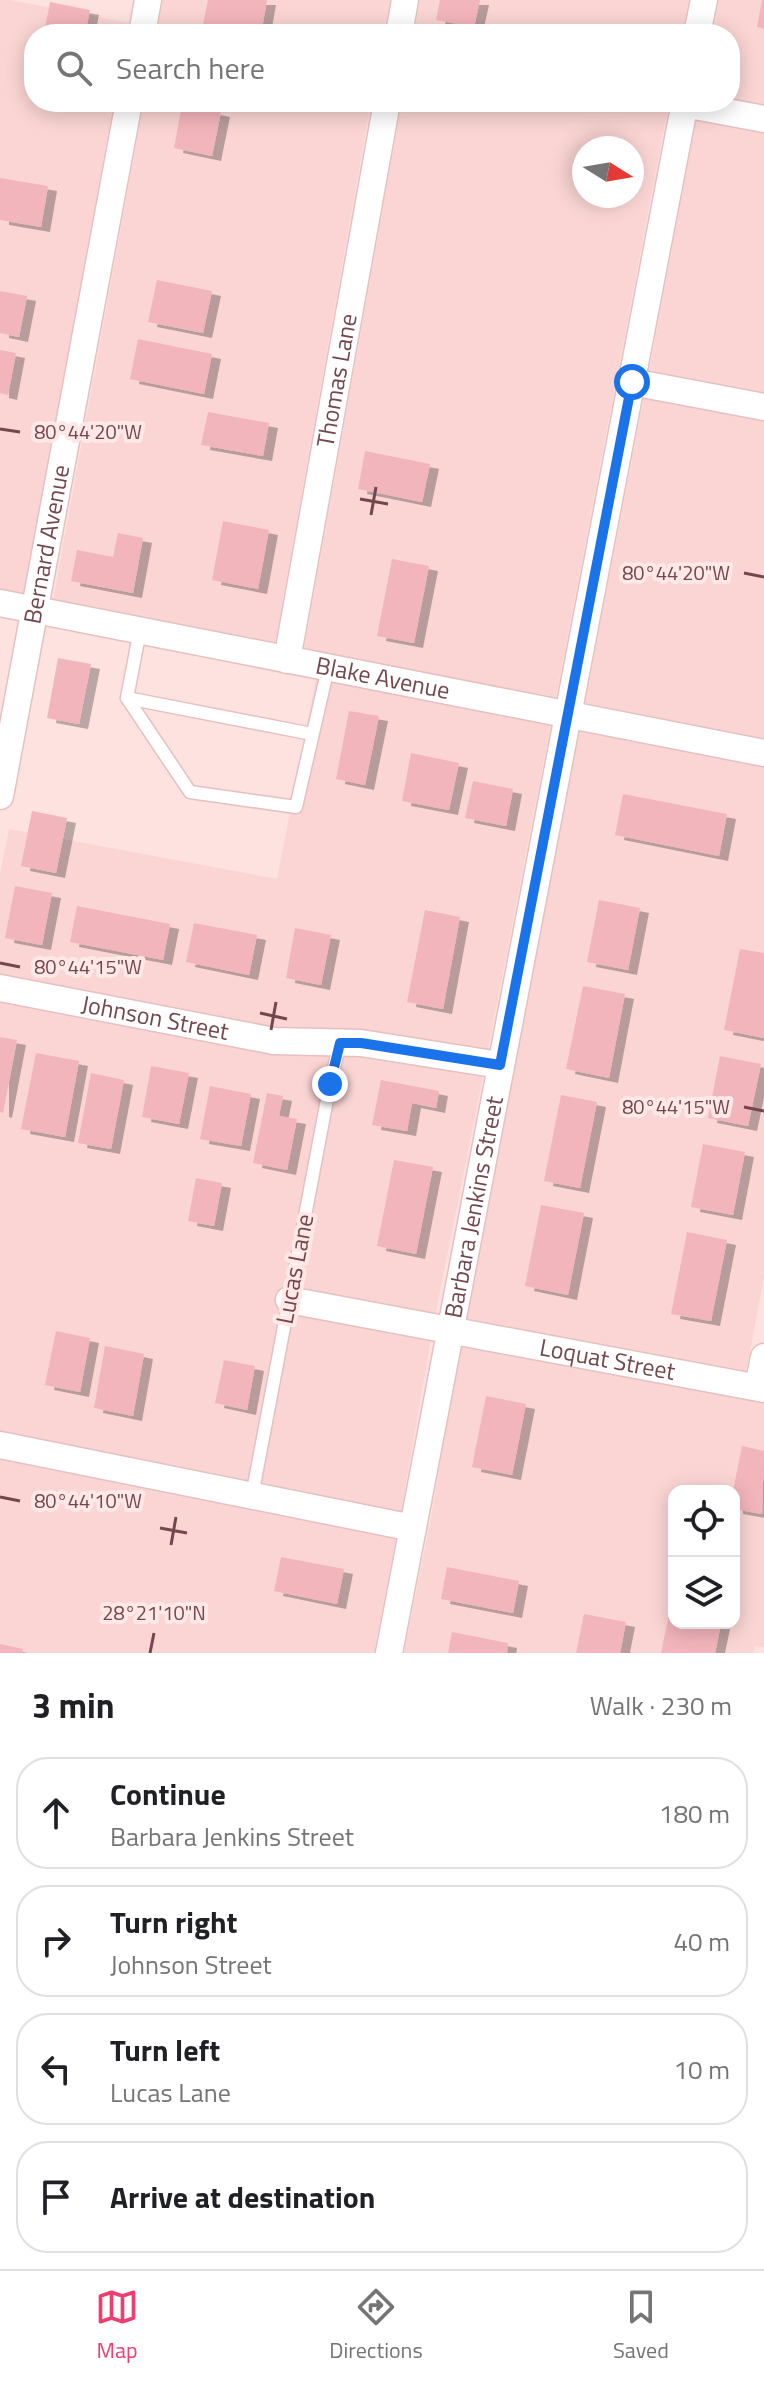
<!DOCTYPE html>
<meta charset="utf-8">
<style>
:root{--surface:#fff;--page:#f2f2f2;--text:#202124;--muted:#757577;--line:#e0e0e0;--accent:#ed3e6f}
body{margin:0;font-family:"Titillium Web",sans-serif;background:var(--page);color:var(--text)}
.controls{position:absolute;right:24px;bottom:24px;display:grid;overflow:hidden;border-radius:16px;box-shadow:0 4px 20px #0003}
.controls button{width:72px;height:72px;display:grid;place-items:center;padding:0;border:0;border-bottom:2px solid var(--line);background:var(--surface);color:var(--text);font:40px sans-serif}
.compass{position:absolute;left:572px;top:136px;width:72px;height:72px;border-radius:50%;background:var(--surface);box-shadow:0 4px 20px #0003;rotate:101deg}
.stop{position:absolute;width:24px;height:24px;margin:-18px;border:6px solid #1a73e8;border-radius:50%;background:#fff}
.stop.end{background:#1a73e8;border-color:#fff;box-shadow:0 2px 8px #0008}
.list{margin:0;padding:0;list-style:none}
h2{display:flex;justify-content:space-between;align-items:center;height:104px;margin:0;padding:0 32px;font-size:34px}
h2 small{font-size:26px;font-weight:400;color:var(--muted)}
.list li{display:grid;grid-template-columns:52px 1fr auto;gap:24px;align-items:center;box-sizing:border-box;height:112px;margin:0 16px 16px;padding:0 16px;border:2px solid var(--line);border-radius:32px}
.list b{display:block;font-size:30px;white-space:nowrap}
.list p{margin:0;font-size:26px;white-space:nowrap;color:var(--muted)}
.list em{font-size:26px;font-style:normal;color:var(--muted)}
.icon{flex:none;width:44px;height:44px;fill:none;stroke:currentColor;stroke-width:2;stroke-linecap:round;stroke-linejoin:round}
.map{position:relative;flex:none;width:764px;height:1653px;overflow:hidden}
.search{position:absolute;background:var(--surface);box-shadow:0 4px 20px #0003;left:24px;right:24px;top:24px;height:88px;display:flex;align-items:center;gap:20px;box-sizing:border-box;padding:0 28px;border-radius:32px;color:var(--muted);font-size:30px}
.sheet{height:616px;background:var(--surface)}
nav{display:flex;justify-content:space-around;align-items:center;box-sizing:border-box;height:112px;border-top:2px solid var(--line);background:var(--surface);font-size:22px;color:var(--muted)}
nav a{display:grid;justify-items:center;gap:4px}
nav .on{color:var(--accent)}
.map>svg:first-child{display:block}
.residential{fill:#fad5d3;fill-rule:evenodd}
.building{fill:#f3b5bc;filter:url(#shadow)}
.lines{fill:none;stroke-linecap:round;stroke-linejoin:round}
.service-casing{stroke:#e6c0c1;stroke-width:15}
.minor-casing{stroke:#e6c0c1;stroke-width:29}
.service{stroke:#fff;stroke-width:12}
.minor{stroke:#fff;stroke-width:26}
.route{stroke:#1a73e8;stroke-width:10}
.ticks{fill:none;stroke:#74464d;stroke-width:3}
.labels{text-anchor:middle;stroke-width:8;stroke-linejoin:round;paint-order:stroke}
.street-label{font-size:24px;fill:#74464d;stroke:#ffe8e6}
.ticks-label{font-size:20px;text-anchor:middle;fill:#74464d;stroke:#ffe8e6;stroke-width:8;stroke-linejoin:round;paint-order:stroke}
</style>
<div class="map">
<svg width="764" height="1653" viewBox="0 0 764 1653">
<defs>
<filter id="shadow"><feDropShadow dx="9" dy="5" stdDeviation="0" flood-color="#0004"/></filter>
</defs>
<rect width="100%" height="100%" fill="#fde2df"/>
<g class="residential">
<polygon points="0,0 11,0 129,23 127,34 34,34 34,102 114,102 24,594 0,589"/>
<polygon points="163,0 390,0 384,34 157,34"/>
<polygon points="420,0 689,0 682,34 414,34"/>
<polygon points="719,0 764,0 764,106 730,99 730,34 713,34"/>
<polygon points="144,102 371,102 275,644 53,600"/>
<path d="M402,102H669L556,697L304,650ZM584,148H632V196H584Z"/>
<polygon points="696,120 764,133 764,394 649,372"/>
<polygon points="644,398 764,421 764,739 585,703"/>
<polygon points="316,679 551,723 488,1050 362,1030 275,1027 0,974 0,874 9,829 277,879"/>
<polygon points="580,729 764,766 764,1277 746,1372 465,1320"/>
<polygon points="0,1001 275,1054 360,1057 483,1076 433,1327 401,1512 0,1432"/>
<path d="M460,1346L764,1402V1647L755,1646L753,1653H404L431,1518ZM674,1491H734V1623H674Z"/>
<polygon points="0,1459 396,1538 374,1653 0,1653"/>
</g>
<g class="building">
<polygon points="208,0 267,0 261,34 201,34"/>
<polygon points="440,0 480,0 474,27 436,20"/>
<polygon points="762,0 764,0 764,29 757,27"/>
<polygon points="50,2 90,10 85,34 44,34"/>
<polygon points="182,104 221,112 212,156 174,148"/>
<polygon points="0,178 48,186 41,227 0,220"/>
<polygon points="157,280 212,291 203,333 148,322"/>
<polygon points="0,291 27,296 19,337 0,333"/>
<polygon points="138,339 212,354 204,394 130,379"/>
<polygon points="0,350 16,353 8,395 0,393"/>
<polygon points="208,412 269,423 263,456 201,445"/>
<polygon points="365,451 430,464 422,502 358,489"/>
<polygon points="223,521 269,530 258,589 212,580"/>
<polygon points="118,533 143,538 133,593 71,581 77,550 113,557"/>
<polygon points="392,559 429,566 414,643 377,636"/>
<polygon points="58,658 91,664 79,724 47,718"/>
<polygon points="349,711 379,716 365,785 336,779"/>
<polygon points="411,753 459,763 449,810 402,801"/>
<polygon points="473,781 513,789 506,826 465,818"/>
<polygon points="623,794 727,814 719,856 615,835"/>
<polygon points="32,811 67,818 56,873 21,866"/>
<polygon points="15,886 52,893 42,945 5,938"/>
<polygon points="599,900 640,908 628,970 587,962"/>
<polygon points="77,906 170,924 163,960 70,942"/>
<polygon points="425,910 460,917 443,1009 407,1002"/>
<polygon points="194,923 257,935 249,975 186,962"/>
<polygon points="295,928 331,935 321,985 286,978"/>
<polygon points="740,949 764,953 764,1038 724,1030"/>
<polygon points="583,986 625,994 609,1078 566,1069"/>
<polygon points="0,1037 17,1040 3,1113 0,1112"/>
<polygon points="36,1053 79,1061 65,1137 21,1129"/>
<polygon points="720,1056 761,1064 748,1126 708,1118"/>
<polygon points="151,1066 189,1073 179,1124 142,1117"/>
<polygon points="91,1073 124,1080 111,1149 78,1143"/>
<polygon points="381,1080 439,1091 436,1108 412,1103 407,1131 372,1125"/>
<polygon points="210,1086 251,1094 241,1146 200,1139"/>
<polygon points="267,1093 283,1096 279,1116 297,1119 287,1170 253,1163"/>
<polygon points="561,1095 597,1102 580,1188 544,1181"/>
<polygon points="703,1144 745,1152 733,1215 691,1207"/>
<polygon points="394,1160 433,1167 416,1254 377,1246"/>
<polygon points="196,1178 222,1183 214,1226 188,1221"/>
<polygon points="541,1205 584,1213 568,1295 525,1286"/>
<polygon points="687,1232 727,1240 711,1321 671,1314"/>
<polygon points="56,1331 90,1338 80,1392 45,1385"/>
<polygon points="105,1346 144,1354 133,1416 94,1408"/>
<polygon points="224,1360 255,1366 247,1410 215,1403"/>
<polygon points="486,1396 526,1404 512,1475 472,1467"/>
<polygon points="742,1446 764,1451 762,1514 734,1509 733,1491"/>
<polygon points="281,1557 344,1569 337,1604 274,1591"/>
<polygon points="447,1567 519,1581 513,1613 441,1599"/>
<polygon points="584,1614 626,1622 620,1653 576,1653"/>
<polygon points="669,1614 674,1615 674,1623 721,1624 715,1653 661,1653"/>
<polygon points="452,1632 508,1643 507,1653 448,1653"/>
<polygon points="0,1644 23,1649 22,1653 0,1653"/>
</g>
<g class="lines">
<defs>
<g id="service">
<polyline points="140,630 127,698 190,792 296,807 328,668"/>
<polyline points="127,698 312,734"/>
<polyline points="252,1496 330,1084 340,1043"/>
</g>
<g id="minor">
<polyline points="142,34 148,0"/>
<polyline points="399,34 405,0"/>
<polyline points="697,34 704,0"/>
<polyline points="684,104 764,119"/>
<polyline points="632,382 764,407"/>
<path id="s1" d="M0,603L764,753"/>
<path id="s2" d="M287,660L387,102"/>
<path id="s3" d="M0,796L129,102"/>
<path id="s4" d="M0,988L274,1041L361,1043L500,1065"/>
<path id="s5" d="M289,1300L764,1389"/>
<polyline points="758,1387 764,1357"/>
<polyline points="0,1445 413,1528"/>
<path id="s6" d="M389,1653L685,102"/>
</g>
</defs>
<use href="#service" class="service-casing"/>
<use href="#minor" class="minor-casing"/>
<use href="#service" class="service"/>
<use href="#minor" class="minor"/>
</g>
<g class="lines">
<polyline class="route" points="330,1084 340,1043 361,1043 500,1065 632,382"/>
</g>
<path class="ticks" d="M0,429L20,432M360,499L388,504M371,515L376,487M744,573L764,577M0,963L20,967M260,1013L287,1019M271,1030L276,1002M744,1107L764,1111M0,1497L20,1501M160,1528L187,1533M171,1545L176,1517M150,1653L154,1633"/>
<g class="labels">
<g class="street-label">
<text dy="8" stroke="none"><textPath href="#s2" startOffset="284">Thomas Lane</textPath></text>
<text dy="8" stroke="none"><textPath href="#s3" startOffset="256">Bernard Avenue</textPath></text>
<text dy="8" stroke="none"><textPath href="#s1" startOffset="390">Blake Avenue</textPath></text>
<text dy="8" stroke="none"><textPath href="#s4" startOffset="158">Johnson Street</textPath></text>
<text dy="8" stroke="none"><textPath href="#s6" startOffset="454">Barbara Jenkins Street</textPath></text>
<text transform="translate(295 1269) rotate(-79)" y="8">Lucas Lane</text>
<text dy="8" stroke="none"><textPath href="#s5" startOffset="324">Loquat Street</textPath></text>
</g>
</g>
<g class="ticks-label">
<text x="88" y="439">80°44'20"W</text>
<text x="676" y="580">80°44'20"W</text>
<text x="88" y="974">80°44'15"W</text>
<text x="676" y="1114">80°44'15"W</text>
<text x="88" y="1508">80°44'10"W</text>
<text x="154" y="1620">28°21'10"N</text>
</g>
</svg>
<div class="controls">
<button><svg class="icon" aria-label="locate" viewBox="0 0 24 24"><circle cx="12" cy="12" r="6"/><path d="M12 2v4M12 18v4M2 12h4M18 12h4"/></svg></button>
<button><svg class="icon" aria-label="layers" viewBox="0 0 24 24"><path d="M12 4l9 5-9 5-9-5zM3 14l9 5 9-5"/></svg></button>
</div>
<svg class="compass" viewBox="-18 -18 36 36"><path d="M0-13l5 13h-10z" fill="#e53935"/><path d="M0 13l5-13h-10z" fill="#757577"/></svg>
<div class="stop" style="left:632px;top:382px"></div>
<div class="stop end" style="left:330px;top:1084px"></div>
<div class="search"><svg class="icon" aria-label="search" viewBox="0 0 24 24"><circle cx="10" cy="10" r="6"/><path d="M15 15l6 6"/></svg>Search here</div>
</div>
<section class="sheet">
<h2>3 min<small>Walk · 230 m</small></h2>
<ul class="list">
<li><svg class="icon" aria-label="ahead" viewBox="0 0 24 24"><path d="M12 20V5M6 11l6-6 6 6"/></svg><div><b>Continue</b><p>Barbara Jenkins Street</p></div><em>180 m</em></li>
<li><svg class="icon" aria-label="right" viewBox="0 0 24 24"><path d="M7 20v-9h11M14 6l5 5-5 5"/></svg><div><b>Turn right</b><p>Johnson Street</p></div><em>40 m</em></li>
<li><svg class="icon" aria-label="left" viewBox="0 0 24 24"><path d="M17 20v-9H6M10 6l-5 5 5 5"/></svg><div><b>Turn left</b><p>Lucas Lane</p></div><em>10 m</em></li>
<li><svg class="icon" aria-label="arrive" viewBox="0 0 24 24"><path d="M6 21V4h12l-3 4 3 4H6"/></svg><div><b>Arrive at destination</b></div></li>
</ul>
</section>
<nav>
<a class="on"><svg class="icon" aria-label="map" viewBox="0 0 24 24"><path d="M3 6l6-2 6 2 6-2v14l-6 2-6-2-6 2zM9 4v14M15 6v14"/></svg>Map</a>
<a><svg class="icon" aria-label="directions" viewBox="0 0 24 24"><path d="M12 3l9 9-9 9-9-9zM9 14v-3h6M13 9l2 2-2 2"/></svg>Directions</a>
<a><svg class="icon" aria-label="saved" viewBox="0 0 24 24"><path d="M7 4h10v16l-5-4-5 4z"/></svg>Saved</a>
</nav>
